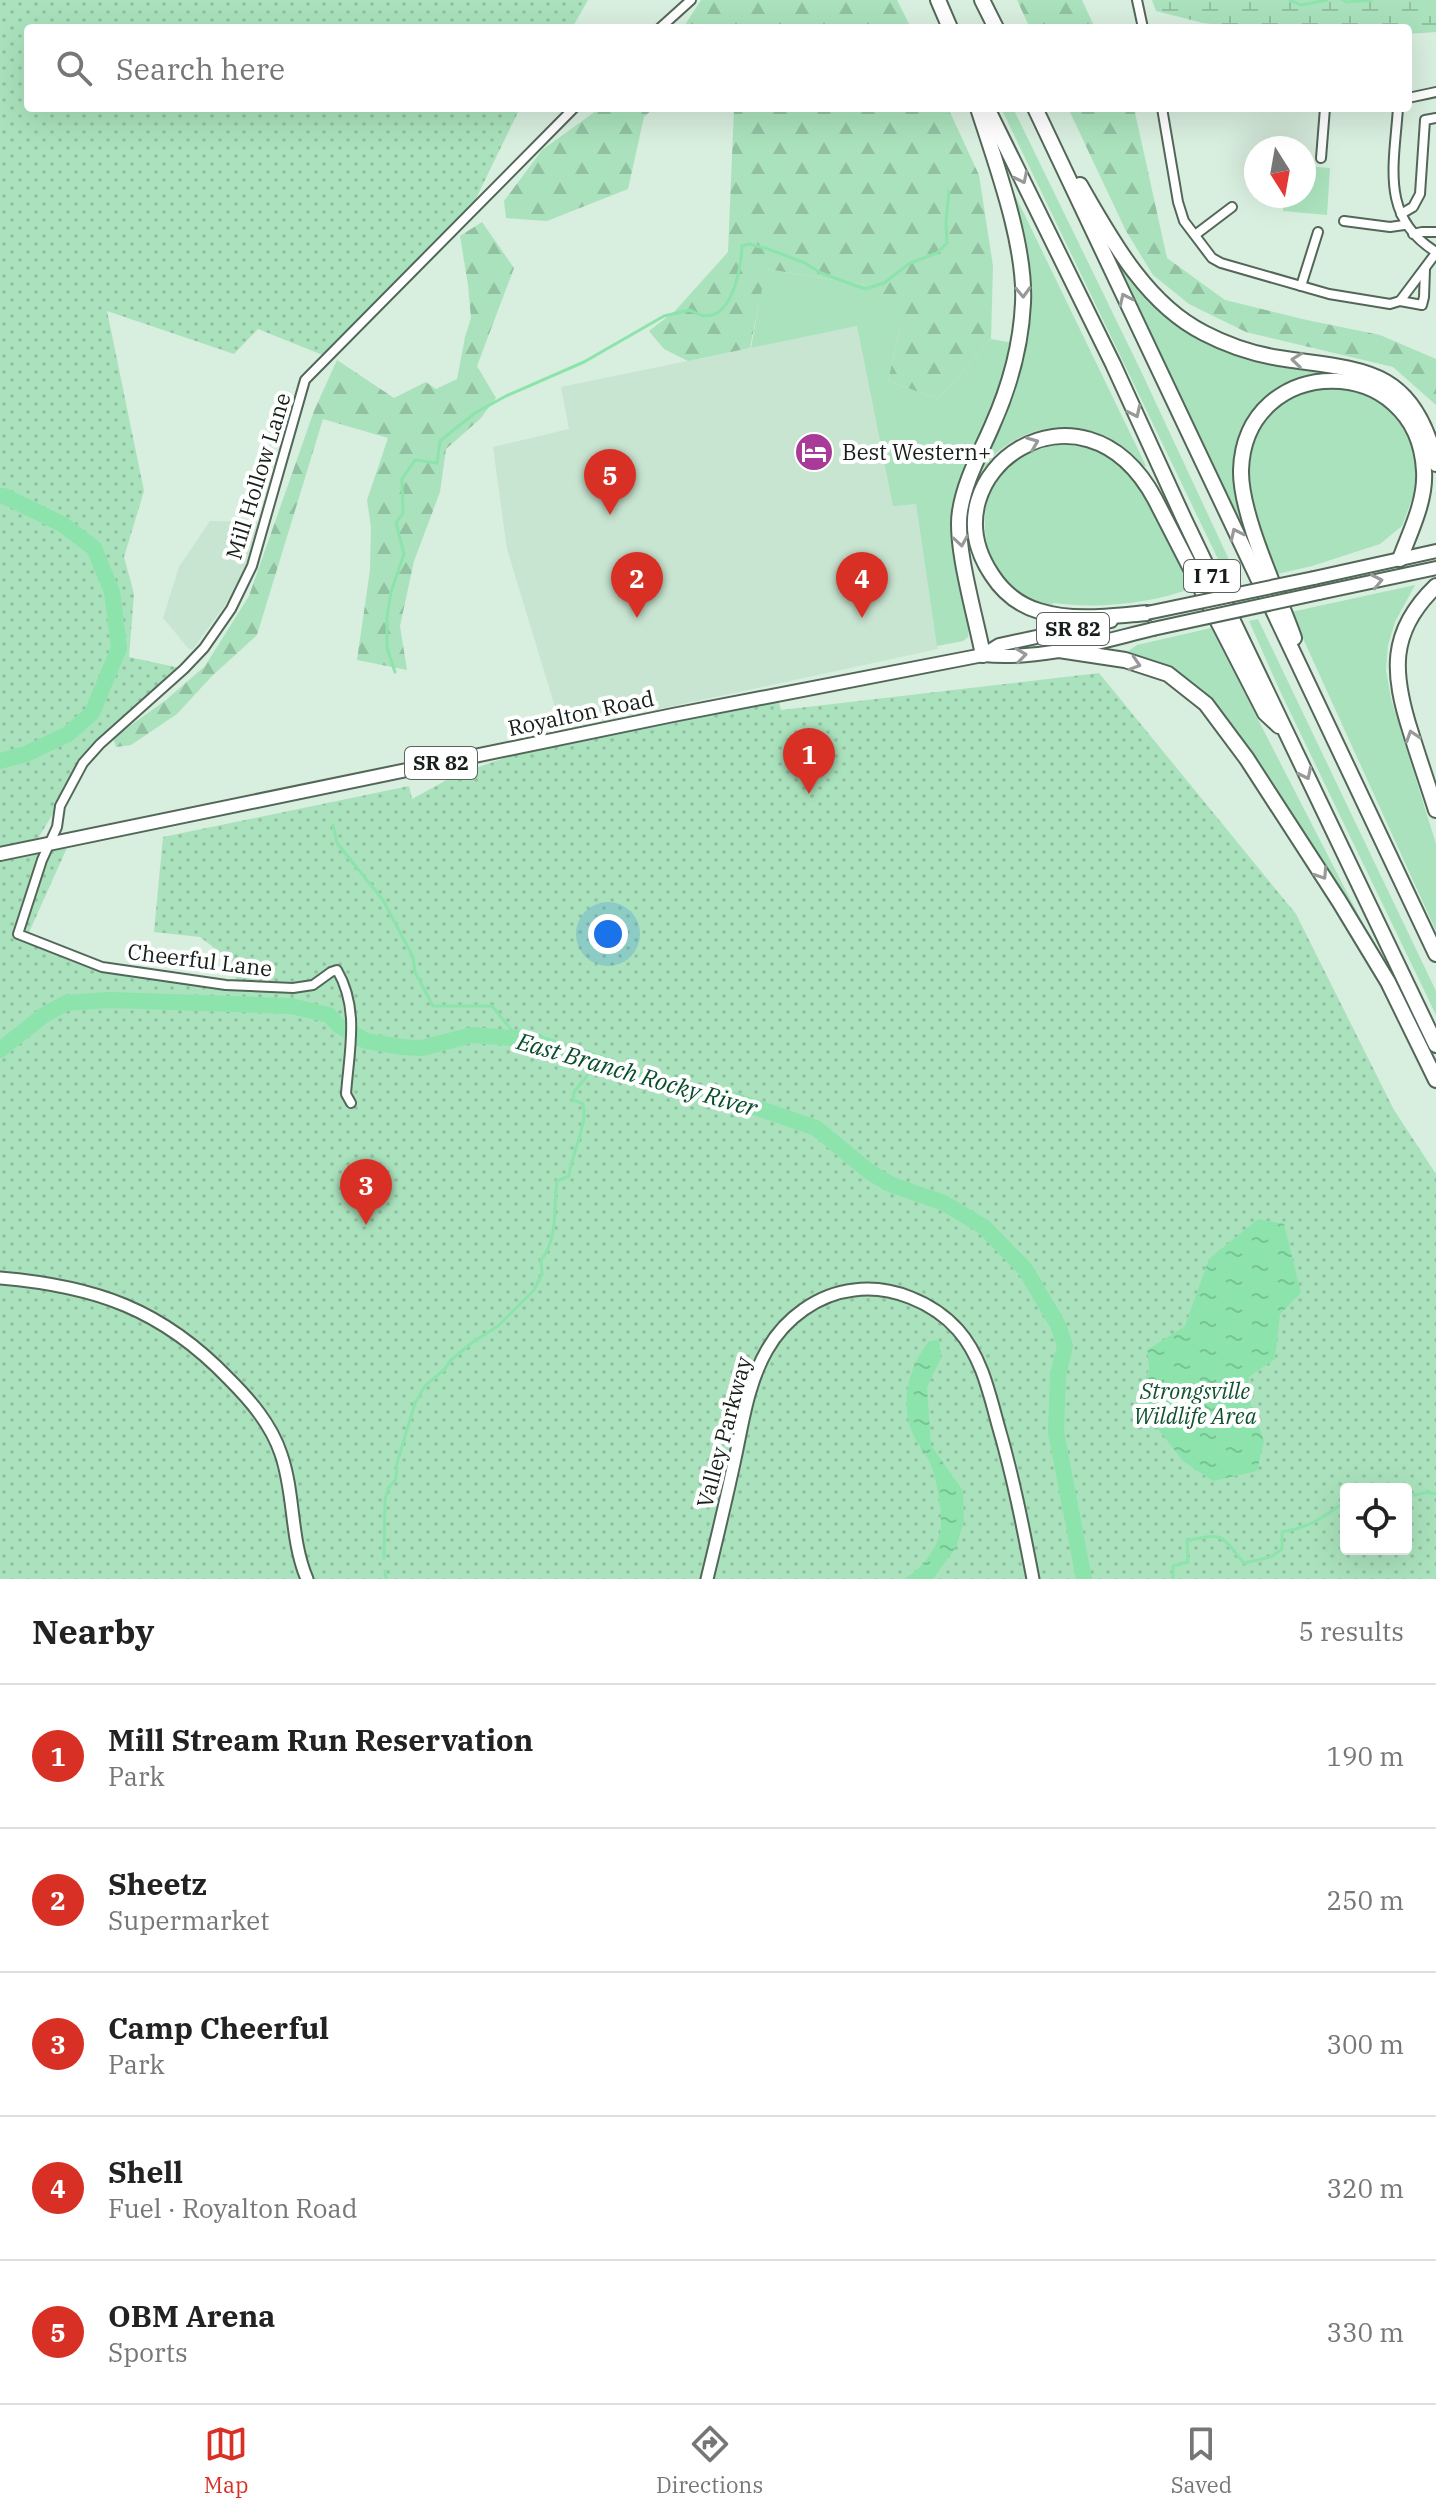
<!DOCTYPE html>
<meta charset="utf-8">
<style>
:root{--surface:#fff;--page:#f2f2f2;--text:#222;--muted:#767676;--line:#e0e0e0;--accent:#d93025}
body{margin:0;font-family:"IBM Plex Serif",serif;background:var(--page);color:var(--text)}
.controls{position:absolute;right:24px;bottom:24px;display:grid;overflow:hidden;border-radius:8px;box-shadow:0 8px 32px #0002}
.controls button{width:72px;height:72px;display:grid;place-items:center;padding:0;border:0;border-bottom:2px solid var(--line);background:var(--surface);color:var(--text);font:40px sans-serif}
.compass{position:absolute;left:1244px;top:136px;width:72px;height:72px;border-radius:50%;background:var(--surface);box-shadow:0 8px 32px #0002;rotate:169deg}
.you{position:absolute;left:608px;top:934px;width:28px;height:28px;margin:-20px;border:6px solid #fff;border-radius:50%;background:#1a73e8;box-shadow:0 0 0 12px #1a73e833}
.badge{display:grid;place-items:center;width:52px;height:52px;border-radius:50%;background:var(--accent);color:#fff;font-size:26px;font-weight:700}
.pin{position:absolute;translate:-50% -66px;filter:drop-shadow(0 2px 4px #0008)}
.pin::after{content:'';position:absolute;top:42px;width:28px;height:24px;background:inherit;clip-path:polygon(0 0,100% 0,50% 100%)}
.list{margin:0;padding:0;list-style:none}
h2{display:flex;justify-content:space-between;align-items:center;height:104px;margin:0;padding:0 32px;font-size:34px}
h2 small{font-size:26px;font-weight:400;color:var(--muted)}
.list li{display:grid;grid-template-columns:52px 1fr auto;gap:24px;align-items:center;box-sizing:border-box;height:144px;padding:0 32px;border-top:2px solid var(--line)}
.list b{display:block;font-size:30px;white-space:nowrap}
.list p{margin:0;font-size:26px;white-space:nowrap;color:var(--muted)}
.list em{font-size:26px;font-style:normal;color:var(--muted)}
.icon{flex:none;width:44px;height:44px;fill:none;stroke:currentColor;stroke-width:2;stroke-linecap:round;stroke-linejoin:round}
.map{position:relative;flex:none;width:1436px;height:1579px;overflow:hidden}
.search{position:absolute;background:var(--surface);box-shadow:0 8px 32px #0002;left:24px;right:24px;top:24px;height:88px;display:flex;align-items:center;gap:20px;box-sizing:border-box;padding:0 28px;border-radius:8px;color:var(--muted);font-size:30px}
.sheet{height:824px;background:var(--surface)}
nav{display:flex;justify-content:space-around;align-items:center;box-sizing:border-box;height:112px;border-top:2px solid var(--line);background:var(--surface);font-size:22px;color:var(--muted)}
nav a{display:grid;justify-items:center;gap:4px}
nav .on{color:var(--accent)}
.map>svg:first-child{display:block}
.built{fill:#c8e5d1}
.grass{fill:#aae2bd}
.forest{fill:url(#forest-firs)}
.wetland{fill:url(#wetland-marsh)}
.park{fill:url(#park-dots);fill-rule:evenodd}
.water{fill:url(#water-ripples)}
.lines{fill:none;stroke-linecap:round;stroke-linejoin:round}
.stream{stroke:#8ce4ac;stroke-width:3}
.river{stroke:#8ce4ac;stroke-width:16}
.street-casing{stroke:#536759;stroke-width:12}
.secondary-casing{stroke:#536759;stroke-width:15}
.primary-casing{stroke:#536759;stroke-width:16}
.highway-casing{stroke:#536759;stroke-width:18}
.street{stroke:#fff;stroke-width:8}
.secondary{stroke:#fff;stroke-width:11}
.primary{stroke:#fff;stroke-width:12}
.highway{stroke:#fff;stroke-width:14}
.primary-bridge-casing{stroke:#536759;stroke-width:16;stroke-linecap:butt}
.primary-bridge{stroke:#fff;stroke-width:12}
.oneway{stroke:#979a98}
.labels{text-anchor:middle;stroke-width:8;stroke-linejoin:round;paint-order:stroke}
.shield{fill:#fff;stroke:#5d625f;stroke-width:2}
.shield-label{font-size:20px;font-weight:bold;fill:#171f1a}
.poi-label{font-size:22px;fill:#171f1a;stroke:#fff;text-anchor:start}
.street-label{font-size:22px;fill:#171f1a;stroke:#fff}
.park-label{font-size:22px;font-style:italic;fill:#105330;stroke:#fff}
.water-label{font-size:24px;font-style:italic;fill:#084e2c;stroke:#fff}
</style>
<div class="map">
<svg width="1436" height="1579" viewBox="0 0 1436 1579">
<defs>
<pattern id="forest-firs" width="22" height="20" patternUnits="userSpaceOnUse" patternTransform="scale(2)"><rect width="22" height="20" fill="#aae2bd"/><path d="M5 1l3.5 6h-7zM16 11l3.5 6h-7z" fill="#92c1a2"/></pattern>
<pattern id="wetland-marsh" width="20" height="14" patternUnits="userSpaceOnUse" patternTransform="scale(2)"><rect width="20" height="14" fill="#aae2bd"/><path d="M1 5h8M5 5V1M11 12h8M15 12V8" fill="none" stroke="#92c1a2"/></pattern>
<pattern id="park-dots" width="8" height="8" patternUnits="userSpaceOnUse" patternTransform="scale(2)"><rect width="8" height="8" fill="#aae2bd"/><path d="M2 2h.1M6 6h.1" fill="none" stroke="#92c1a2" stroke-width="1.8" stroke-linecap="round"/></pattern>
<pattern id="water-ripples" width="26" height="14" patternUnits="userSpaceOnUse" patternTransform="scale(2)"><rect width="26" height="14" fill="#8ce4ac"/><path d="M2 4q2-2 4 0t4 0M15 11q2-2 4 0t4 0" fill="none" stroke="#78c393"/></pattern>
</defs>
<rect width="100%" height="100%" fill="#d8eede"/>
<g class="built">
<polygon points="857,326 893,505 916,503 938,649 562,730 507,549 493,447 569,429 561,387"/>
<polygon points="210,521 258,522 250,555 233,594 193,649 189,649 163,618 179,567"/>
</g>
<g class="grass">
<polygon points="1001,108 1013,108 1140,369 1239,581 1230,584"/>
<path d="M1001,166L1146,466L1144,467C1108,425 1050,413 1004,447C992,455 984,469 975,481L1027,309Z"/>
<polygon points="1304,166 1330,168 1327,215 1283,211 1284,196 1304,196"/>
<path d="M1115,253L1200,336L1351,375C1308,373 1279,381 1253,417C1244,431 1237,445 1237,463C1236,486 1245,513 1250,536L1247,538L1110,255Z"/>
<polygon points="765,269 866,285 900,327 888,381 938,399 991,339 1013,343 1007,372 983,423 951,509 952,548 969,627 968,637 963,641 937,646 916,504 893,506 857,326 751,348"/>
<path d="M1316,386L1355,388L1379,399L1395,415L1411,443L1416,467L1415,491L1402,526L1380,544L1312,566L1273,575C1265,549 1253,523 1248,497C1242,468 1249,430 1271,409C1283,397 1301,391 1316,386Z"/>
<path d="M1066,444C1082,447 1099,450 1113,461C1148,487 1173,549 1193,588C1148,604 1099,609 1053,603L1052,607C1035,602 1015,593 1004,579C975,545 978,482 1018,458C1033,449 1049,446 1066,444Z"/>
<polygon points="1415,585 1395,622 1388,645 1386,670 1391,699 1436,844 1436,931 1291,612"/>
<polygon points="1258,619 1436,991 1436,1015 1280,691 1249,621"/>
<polygon points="1211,628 1378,953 1243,746 1159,664 1127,652 1137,645"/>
</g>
<g class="forest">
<polygon points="701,0 897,0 911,28 683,28"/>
<polygon points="1017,0 1082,0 1095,28 1030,28"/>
<polygon points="600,108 654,108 644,117 628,189 547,221 506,218 504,201 542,150"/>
<polygon points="734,108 948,108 979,175 993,266 991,339 938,399 888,381 900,327 865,285 766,269 750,348 688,361 664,349 649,331 675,311 728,252"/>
<polygon points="1068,108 1134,108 1167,258 1225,300 1302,319 1380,335 1436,359 1436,405 1393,367 1246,332 1189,304 1153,275 1126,231"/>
<polygon points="482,222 514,268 477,366 496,398 480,419 446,449 440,492 414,561 400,626 407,670 357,660 370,570 371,528 367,500 388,438 323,419 257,635 212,676 177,714 131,745 116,747 113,738 166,700 205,666 249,596 314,411 337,360 394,398 426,382 436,389 457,379 465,337 471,318 468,285 460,236"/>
</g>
<polygon class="wetland" points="1152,0 1436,0 1436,32 1408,34 1408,28 1245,28 1203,23 1156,11"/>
<path class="park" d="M0,0H588L572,28H28V108H520L466,219L330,358L258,329L234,354L107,311L144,491L124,557L134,594L129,657L180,668L92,750L32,848L70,841L26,939L77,960L235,984L237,965L200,937L154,932L163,837L409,786L412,799L456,775L541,745L777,695L781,710L1099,673L1296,914L1394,1110L1436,1174V1579H0ZM1346,1489H1406V1549H1346Z"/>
<g class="water">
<polygon points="1258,1219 1284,1224 1301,1293 1280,1314 1275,1359 1249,1377 1248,1396 1264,1441 1257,1471 1213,1481 1183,1461 1154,1424 1141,1395 1149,1368 1147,1350 1185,1326 1209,1259"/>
<path d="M939,1340L941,1358L927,1387L931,1445L963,1491L964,1522L956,1547L933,1579H904C922,1569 940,1547 941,1525C942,1512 937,1484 933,1471C929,1455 915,1443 910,1427C901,1396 910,1365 929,1341Z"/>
</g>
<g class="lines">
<g class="stream">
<polyline points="1290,0 1301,5 1327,0"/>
<polyline points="1343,0 1347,2 1372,0"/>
<path d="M395,672L387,648V617L391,592L404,554L396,523L403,513L402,479L415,460L437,463L440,441L475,413L506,396L584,362L664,316L690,310C729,335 741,272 742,246L749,244L768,249L805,263L821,273L865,289L884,283L910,263L937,253L947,243L946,221L949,191"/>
<polyline points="333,825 337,843 383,900 413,957 415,972 433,1006 492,1006 519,1039"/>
<polyline points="1406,1497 1427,1492 1436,1494"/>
<path d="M384,1558L385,1499L389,1487L396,1479L397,1463L415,1403L425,1386L445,1369L450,1361L470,1344L498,1326L534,1290L542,1274L541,1260C559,1237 553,1208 557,1181L569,1176C571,1155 589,1121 583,1104L573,1100L574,1092L598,1062"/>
<polyline points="385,1571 386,1579"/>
<path d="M1173,1579V1566L1188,1562L1187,1541C1224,1531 1221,1536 1244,1563L1271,1557L1282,1549V1532C1310,1527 1323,1518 1346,1501"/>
</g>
<g class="river">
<polyline points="0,496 4,496 62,524 94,548 112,592 119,648 92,713 68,734 26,754 0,761"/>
<polyline points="0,1050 44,1015 66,1003 109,1000 291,1006 329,1015 338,1025 366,1041 402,1047 422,1048 472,1035 527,1039 598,1062 645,1082 731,1099 816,1128 871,1173 892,1185 944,1203 984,1227 1025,1269 1058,1325 1065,1346 1058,1375 1056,1432 1084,1579"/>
</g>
<defs>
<g id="street">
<polyline points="1137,0 1143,28"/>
<polyline points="660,28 691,0"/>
<polyline points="1408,98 1436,92"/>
<polyline points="1162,108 1178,202 1184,221 1212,258 1221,263 1329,294 1390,304 1400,301 1436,253"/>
<path d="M1398,108C1394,166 1380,217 1436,252"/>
<polyline points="1321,158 1325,108"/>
<polyline points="1401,214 1413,207 1420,194 1425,120 1436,118"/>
<polyline points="1344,221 1390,227 1404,225"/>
<polyline points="1413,234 1422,232 1436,232"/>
<polyline points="1195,235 1232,207"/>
<polyline points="1301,286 1318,232"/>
<polyline points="1400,301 1422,305 1424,297 1425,269"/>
<path d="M351,1103L346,1094C349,1051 360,1009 337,970L331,972L313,985L293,988L226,985L102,967L18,934L42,860L57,827L60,806L83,763L100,744L184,669L204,648L231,609L252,566L305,380L574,108"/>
</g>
<g id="secondary">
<path d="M0,1278C95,1286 162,1309 229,1379C250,1400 271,1424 281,1454C295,1494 290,1539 307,1579"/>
<path d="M707,1579C717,1538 727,1496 736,1454C743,1420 749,1381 767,1350C785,1318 818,1294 854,1290C891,1285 933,1302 958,1330C981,1356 989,1392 998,1425C1013,1476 1023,1527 1033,1579"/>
</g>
<g id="primary">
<polyline points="1314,578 1436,551"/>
<polyline points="1319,593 1436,568"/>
<polyline points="983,655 999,645 1111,621"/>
<path d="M0,854L673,715L983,655C1040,661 1099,642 1153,629"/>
</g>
<g id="highway">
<polyline points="938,0 950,28"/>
<polyline points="982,0 996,28"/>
<path d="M978,108C996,164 1026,245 1023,303C1021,346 1010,386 992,426C980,454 965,480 960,511C954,545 976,618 983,655"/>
<polyline points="987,108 1113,364 1184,519 1436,1045"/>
<polyline points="1035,108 1436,954"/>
<path d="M1080,185C1111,239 1146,304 1204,333C1227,345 1254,354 1279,358C1313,364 1356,365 1386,382C1415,399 1429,433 1436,464"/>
<path d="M1436,586C1388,632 1392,674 1411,733C1419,759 1428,785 1436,810"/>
<path d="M1147,613C1112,616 1074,622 1039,611C1019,605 1003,592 992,575C923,473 1082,364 1155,499L1265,713L1279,726"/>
<path d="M1294,638C1278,593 1240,515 1241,470C1245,352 1418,350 1424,471C1426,501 1410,532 1400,559"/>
<polyline points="1059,650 1125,660 1168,674 1206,704 1247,759 1339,901 1388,982 1436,1080"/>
</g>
</defs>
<use href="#street" class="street-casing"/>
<use href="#secondary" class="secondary-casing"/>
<use href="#primary" class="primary-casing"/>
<use href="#highway" class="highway-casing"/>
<use href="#street" class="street"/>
<use href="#secondary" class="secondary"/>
<use href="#primary" class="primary"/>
<use href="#highway" class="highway"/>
<defs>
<g id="primary-bridge">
<polyline points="1147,613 1314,578"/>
<polyline points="1153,629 1319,593"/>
</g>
</defs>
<use href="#primary-bridge" class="primary-bridge-casing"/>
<use href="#primary-bridge" class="primary-bridge"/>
</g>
<defs><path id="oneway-chevron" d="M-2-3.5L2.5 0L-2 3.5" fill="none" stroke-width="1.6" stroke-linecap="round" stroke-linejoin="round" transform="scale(2)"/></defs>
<g class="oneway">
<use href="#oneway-chevron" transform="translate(1022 178) rotate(64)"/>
<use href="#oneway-chevron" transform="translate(1023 292) rotate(88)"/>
<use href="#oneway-chevron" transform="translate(1125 299) rotate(-115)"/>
<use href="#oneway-chevron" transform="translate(1297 360) rotate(-174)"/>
<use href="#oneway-chevron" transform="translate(1135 412) rotate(65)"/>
<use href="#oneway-chevron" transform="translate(1033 443) rotate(-22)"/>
<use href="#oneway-chevron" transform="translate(1236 534) rotate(-115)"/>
<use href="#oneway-chevron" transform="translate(961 541) rotate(81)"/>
<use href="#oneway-chevron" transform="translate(1377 581) rotate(-12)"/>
<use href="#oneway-chevron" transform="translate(1021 655) rotate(-8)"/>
<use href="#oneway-chevron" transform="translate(1135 664) rotate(17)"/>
<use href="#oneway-chevron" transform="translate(1412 736) rotate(-108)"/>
<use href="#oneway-chevron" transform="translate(1306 774) rotate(64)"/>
<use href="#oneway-chevron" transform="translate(1322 874) rotate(57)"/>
</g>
<defs>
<symbol id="hotel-disc" viewBox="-11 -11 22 22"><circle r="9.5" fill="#aa3a97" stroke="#fff"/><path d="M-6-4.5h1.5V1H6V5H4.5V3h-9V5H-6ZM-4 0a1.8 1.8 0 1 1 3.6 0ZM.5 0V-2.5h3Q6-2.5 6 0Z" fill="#fff"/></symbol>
</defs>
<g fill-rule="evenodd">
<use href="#hotel-disc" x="792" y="430" width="44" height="44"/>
</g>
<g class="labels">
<g class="shield">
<rect x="1184" y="560" width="56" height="32" rx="6"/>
<rect x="1037" y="613" width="72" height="32" rx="6"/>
<rect x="405" y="747" width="72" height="32" rx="6"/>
</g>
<g class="shield-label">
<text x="1212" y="583">I 71</text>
<text x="1073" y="636">SR 82</text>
<text x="441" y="770">SR 82</text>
</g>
<g class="poi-label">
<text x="842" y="460">Best Western+</text>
</g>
<g class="street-label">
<text transform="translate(258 476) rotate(-73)" y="8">Mill Hollow Lane</text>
<text transform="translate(581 713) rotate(-12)" y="8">Royalton Road</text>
<text transform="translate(200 960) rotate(7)" y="8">Cheerful Lane</text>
<text transform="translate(724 1432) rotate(-75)" y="8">Valley Parkway</text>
</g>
<g class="park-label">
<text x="1195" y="1399">Strongsville<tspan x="1195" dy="25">Wildlife Area</tspan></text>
</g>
<g class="water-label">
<text transform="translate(637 1075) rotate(16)" y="8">East Branch Rocky River</text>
</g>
</g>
</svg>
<div class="controls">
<button><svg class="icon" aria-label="locate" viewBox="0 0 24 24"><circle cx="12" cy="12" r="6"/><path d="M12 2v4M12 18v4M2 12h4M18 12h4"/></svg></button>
</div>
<svg class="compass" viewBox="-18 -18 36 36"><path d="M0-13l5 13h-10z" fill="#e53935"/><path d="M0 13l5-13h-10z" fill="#767676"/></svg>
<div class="you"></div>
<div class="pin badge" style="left:809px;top:794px">1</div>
<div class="pin badge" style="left:637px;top:618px">2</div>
<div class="pin badge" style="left:366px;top:1225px">3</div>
<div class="pin badge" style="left:862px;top:618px">4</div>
<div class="pin badge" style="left:610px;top:515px">5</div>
<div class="search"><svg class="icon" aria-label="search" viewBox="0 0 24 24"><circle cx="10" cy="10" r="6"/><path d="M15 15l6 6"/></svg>Search here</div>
</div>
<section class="sheet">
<h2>Nearby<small>5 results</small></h2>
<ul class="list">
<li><span class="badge">1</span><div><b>Mill Stream Run Reservation</b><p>Park</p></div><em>190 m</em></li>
<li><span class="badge">2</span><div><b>Sheetz</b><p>Supermarket</p></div><em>250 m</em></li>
<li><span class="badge">3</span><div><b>Camp Cheerful</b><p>Park</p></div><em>300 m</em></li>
<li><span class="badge">4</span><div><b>Shell</b><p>Fuel · Royalton Road</p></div><em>320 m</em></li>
<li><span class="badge">5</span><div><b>OBM Arena</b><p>Sports</p></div><em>330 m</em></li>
</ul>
</section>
<nav>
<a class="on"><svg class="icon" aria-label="map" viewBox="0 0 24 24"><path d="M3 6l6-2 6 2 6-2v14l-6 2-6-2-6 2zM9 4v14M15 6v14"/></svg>Map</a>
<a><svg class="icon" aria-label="directions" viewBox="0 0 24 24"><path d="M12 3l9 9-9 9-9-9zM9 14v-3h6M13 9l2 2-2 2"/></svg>Directions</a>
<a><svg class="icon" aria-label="saved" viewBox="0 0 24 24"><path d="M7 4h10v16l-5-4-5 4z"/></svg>Saved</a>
</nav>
